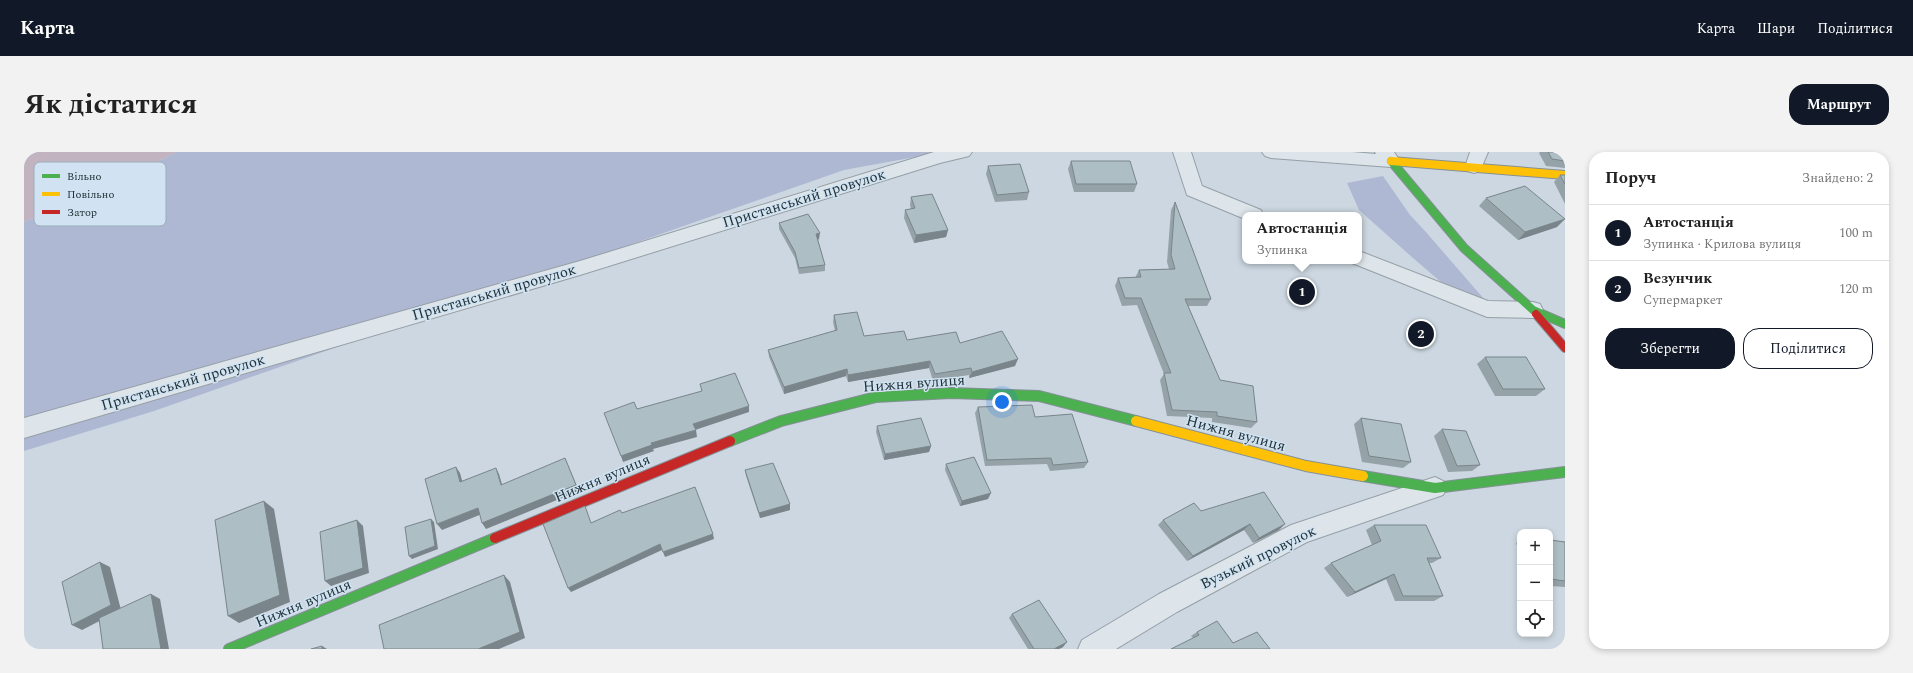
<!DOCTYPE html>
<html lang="uk">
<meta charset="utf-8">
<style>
:root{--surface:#fff;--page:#f2f2f2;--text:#222;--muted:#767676;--line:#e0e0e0;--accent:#111827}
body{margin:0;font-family:Spectral,serif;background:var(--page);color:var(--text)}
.controls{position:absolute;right:12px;bottom:12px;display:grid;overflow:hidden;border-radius:8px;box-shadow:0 2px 6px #0003}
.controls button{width:36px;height:36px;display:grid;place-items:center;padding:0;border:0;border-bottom:1px solid var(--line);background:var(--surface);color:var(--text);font:20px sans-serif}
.you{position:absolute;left:978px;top:250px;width:14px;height:14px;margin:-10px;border:3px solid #fff;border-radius:50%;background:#1a73e8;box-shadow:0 0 0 6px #1a73e833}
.badge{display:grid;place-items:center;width:26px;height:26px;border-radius:50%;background:var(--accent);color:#fff;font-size:13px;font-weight:700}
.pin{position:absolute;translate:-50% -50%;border:2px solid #fff;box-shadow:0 1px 4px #0006}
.popup{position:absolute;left:1218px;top:60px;width:120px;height:52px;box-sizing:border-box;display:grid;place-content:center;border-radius:8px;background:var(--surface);filter:drop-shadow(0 1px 3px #0005);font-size:13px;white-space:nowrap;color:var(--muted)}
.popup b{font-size:15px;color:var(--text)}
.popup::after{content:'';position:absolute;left:50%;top:100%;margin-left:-8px;border:8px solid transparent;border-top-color:var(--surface)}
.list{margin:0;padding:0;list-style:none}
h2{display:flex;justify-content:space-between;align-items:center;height:52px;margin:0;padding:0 16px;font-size:17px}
h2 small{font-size:13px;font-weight:400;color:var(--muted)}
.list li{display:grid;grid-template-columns:26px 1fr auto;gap:12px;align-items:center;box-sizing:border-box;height:56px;padding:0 16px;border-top:1px solid var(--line)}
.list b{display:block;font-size:15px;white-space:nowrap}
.list p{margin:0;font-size:13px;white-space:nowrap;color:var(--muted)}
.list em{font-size:13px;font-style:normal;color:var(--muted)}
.actions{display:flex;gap:8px;padding:12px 16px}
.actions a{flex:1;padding:9px 0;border:1px solid var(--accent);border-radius:16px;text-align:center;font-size:14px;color:var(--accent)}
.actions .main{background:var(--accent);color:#fff}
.icon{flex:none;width:22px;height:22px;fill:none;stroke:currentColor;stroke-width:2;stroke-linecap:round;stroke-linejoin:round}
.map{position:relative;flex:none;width:1541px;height:497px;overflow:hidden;border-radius:16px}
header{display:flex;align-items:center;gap:24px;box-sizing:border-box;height:56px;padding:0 20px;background:var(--accent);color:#fff}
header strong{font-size:19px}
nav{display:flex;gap:22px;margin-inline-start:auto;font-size:14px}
.intro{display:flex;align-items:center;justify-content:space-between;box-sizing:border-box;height:96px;padding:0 24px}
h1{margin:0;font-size:28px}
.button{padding:10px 18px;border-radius:16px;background:var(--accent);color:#fff;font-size:14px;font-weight:700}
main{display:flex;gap:24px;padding:0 24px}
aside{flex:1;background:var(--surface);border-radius:16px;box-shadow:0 2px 6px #0003}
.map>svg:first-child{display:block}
.green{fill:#afb8d3}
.water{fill:#c2b3c0}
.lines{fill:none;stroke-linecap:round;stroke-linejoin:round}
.street-casing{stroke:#959fa6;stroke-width:2}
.fast-far1-casing{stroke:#859096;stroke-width:10}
.fast-casing{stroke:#859096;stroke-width:12}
.slow-far1-casing{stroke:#859096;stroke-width:10}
.slow-casing{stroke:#859096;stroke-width:12}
.jam-far1-casing{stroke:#859096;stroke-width:10}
.jam-casing{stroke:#859096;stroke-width:12}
.street{fill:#dde4ea;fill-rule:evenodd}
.fast-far1{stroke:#4caf50;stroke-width:8}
.fast{stroke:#4caf50;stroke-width:10}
.slow-far1{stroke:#ffc107;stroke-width:8}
.slow{stroke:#ffc107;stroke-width:10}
.jam-far1{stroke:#c62828;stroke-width:8}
.jam{stroke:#c62828;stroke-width:10}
.wall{fill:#95a3a9}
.shaded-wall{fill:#79858a}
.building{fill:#adbec5;stroke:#79858a}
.labels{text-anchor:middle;stroke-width:3;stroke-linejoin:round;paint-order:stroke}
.street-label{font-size:15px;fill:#1e2f34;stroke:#d1e3f2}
.key{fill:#d1e3f2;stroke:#9badb9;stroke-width:1}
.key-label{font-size:11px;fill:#1e2f34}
</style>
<header>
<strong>Карта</strong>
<nav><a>Карта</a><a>Шари</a><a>Поділитися</a></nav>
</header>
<div class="intro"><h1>Як дістатися</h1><a class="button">Маршрут</a></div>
<main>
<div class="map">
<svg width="1541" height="497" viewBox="0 0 1541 497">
<rect width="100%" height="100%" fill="#ccd7e1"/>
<g class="green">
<polygon points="153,0 919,0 820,18 130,259 0,299 0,70 70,40"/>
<polygon points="1359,24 1386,63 1401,79 1467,155 1431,142 1389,106 1335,58 1323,31"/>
</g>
<polygon class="water" points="0,0 153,0 70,40 0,70"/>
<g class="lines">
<defs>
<g id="street">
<polygon points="910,0 948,0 945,4 916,11 556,123 0,286 0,266 556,109"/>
<polygon points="1149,0 1167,0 1178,34 1237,58 1239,63 1221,63 1221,67 1163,43"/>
<polygon points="1238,0 1328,0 1352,2 1351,0 1370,0 1376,9 1373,13 1367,15 1247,6 1241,4"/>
<polygon points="1446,0 1464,0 1456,19 1450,21 1444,19 1441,15"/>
<polygon points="1335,99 1464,149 1509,150 1516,152 1519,158 1516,164 1509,166 1463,165 1328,111 1327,109 1335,109"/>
<polygon points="1411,325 1419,329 1423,336 1419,343 1283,390 1153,460 1092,497 1054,497 1058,488 1135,442 1267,373"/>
</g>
<polyline id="fast-far1" points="1367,9 1440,96 1509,158 1541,172"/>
<g id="fast">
<polyline points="706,289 757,269 852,245 927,241 1015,244 1112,269"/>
<polyline points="1339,324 1411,336 1541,320"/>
<polyline points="205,497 471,386"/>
</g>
<polyline id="slow-far1" points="1367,9 1541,23"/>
<polyline id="slow" points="1112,269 1282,314 1339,324"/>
<polyline id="jam-far1" points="1512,162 1541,196"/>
<polyline id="jam" points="471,386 706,289"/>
</defs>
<use href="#street" class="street-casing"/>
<use href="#fast-far1" class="fast-far1-casing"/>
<use href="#fast" class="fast-casing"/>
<use href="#slow-far1" class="slow-far1-casing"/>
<use href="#slow" class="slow-casing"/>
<use href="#jam-far1" class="jam-far1-casing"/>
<use href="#jam" class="jam-casing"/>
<use href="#street" class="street"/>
<use href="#fast-far1" class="fast-far1"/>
<use href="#fast" class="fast"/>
<use href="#slow-far1" class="slow-far1"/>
<use href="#slow" class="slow"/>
<use href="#jam-far1" class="jam-far1"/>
<use href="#jam" class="jam"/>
</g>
<g class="wall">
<polygon points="1516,0 1541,0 1541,16 1522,14 1515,1"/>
<polygon points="1047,9 1113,32 1110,40 1050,40 1044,17"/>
<polygon points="964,14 1005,40 1003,48 971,50 962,22"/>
<polygon points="1536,23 1541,23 1541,52 1530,30"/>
<polygon points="887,45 924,78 922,85 890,91 880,66 881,58 887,57 886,53"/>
<polygon points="1462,46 1533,75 1494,88 1455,54"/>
<polygon points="1151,50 1187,147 1183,154 1164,154 1196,228 1233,270 1227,276 1188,270 1188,266 1143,264 1136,228 1140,222 1113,153 1098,154 1091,134 1094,126 1111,126 1115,118 1145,117 1143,110 1147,58"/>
<polygon points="755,71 795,87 794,88 801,113 801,119 775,122 771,106 755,77"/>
<polygon points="810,163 840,184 883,188 936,191 991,214 945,226 945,223 909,229 905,216 824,230 822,224 760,242 745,205 744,198 811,179 809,170"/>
<polygon points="1461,205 1521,237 1512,244 1471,244 1453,212"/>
<polygon points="954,255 1011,265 1064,310 1060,316 1026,319 1023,312 961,314 951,261"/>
<polygon points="1337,266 1387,310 1379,316 1338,310 1330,272"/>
<polygon points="853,274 907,294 905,300 860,308 852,280"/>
<polygon points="1418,277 1456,313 1448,319 1424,320 1410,284"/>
<polygon points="922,312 964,347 936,354 921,318"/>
<polygon points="721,318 766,352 766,358 736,366 722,324"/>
<polygon points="1177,359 1255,378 1229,391 1220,378 1163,409 1134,373 1139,368"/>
<polygon points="1350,373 1417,406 1408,411 1405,411 1419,444 1410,449 1371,449 1362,427 1323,445 1300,416 1307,411 1348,393 1342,378"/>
<polygon points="1526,388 1541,390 1541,435 1526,434"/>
<polygon points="1496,389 1496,401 1492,391"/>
<polygon points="988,462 1039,495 1035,497 1004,497 985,466"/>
<polygon points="1173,480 1209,491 1169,486 1167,484"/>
</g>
<g class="shaded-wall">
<polygon points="1541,67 1533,75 1494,88 1501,80"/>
<polygon points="924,78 922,85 890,91 892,83"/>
<polygon points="796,81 795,87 792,88 792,82"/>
<polygon points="994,207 991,214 945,226 948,220"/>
<polygon points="906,209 905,216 824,230 824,223"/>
<polygon points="823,217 822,224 760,242 760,235"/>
<polygon points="725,254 725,260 671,278 669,272"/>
<polygon points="672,278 673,285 629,297 630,299 599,310 597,304 627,291"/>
<polygon points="907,294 905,300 860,308 861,302"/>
<polygon points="541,306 555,339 462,377 458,371"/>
<polygon points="432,315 436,321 440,336 436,330"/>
<polygon points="472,316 475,322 480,339 477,333"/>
<polygon points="967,341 964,347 936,354 938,349"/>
<polygon points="240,349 250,357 266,450 215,471 204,464"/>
<polygon points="766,352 766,358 736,366 735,361"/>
<polygon points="454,356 458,362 418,378 413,372"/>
<polygon points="407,367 410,370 414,397 388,407 385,404"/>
<polygon points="333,368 339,374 345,421 307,434 301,429"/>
<polygon points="1226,372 1220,378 1163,409 1169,404"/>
<polygon points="1261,372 1255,378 1229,391 1235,386"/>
<polygon points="689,382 690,387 641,405 639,400"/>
<polygon points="636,392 638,398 547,440 544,436"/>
<polygon points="76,410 86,415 97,458 58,478 48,473"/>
<polygon points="1370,422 1362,427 1323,445 1331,440"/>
<polygon points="480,423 486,430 501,486 475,497 454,497"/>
<polygon points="127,442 136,447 145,497 136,497"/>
<polygon points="1043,490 1039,495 1035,497 1030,497"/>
<polygon points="298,494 303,497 298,497"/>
</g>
<g class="building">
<polygon points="1524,0 1541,0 1541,9 1528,7"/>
<polygon points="1047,9 1106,9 1113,32 1052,32"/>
<polygon points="996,12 1005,40 973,43 964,14"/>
<polygon points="1536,23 1541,23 1541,32"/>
<polygon points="1501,34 1541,67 1501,80 1462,46"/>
<polygon points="908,42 924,78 892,83 881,58 891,56 887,45"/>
<polygon points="1151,50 1187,147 1161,147 1196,228 1229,234 1233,270 1193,264 1193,260 1148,258 1140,221 1147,221 1117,146 1101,146 1094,126 1117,125 1115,118 1151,117 1147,103"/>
<polygon points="784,62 796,81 792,82 801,113 775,116 771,100 755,71"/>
<polygon points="833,160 840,184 880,179 883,188 932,180 936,191 978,179 994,207 948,220 947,216 911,222 906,209 824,223 823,217 760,235 744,198 813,178 810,163"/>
<polygon points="1461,205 1502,205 1521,237 1479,237"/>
<polygon points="711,221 725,254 669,272 672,278 627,291 628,293 597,304 580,261 610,250 613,257 678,239 676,232"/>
<polygon points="1008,253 1011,265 1048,262 1064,310 1029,313 1027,306 963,308 954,255"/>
<polygon points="897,266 907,294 861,302 853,274"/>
<polygon points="1337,266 1377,272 1387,310 1345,304"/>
<polygon points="1418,277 1442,279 1456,313 1433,314"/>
<polygon points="950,305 967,341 938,349 922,312"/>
<polygon points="541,306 552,333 458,371 454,356 413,372 401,327 432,315 436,330 472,316 477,333"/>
<polygon points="749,311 766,352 735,361 721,318"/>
<polygon points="671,335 689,382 639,400 636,392 544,436 519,372 561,354 567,371 596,358 598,361"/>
<polygon points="1240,340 1261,372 1235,386 1226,372 1169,404 1139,368 1170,351 1177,359"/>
<polygon points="240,349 256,443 204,464 191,368"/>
<polygon points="407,367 411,394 385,404 381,375"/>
<polygon points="333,368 339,416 301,429 296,380"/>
<polygon points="1350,373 1402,373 1417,406 1403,406 1419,444 1379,444 1370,422 1331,440 1307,411 1357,389"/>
<polygon points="1526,388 1541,390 1541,429 1526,427"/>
<polygon points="76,410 87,453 48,473 38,430"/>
<polygon points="480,423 496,480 454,497 360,497 355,473"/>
<polygon points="127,442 137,497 79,497 75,466"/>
<polygon points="1015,448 1043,490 1030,497 1010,497 988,462"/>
<polygon points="1193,469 1209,491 1233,480 1246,497 1147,497 1175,483 1173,480"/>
<polygon points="298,494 298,497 287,497"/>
</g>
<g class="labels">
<g class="street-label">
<text transform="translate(780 46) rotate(-17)" y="5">Пристанський провулок</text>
<text transform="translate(470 140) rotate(-16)" y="5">Пристанський провулок</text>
<text transform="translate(159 230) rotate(-16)" y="5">Пристанський провулок</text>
<text transform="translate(890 231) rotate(-4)" y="5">Нижня вулиця</text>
<text transform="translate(1212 281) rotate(15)" y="5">Нижня вулиця</text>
<text transform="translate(578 326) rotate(-23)" y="5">Нижня вулиця</text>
<text transform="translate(1234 405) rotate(-26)" y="5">Вузький провулок</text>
<text transform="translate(279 451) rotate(-23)" y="5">Нижня вулиця</text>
</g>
</g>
<rect x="10" y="10" width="132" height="64" rx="6" class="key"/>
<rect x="18" y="22" width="18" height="4" fill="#4caf50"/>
<rect x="18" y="40" width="18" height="4" fill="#ffc107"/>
<rect x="18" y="58" width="18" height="4" fill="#c62828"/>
<g class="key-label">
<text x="43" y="28">Вільно</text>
<text x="43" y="46">Повільно</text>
<text x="43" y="64">Затор</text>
</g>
</svg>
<div class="controls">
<button>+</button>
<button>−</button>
<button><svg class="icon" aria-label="locate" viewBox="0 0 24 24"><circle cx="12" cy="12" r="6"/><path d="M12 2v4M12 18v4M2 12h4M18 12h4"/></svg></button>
</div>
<div class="you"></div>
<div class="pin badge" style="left:1278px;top:140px">1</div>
<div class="popup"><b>Автостанція</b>Зупинка</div>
<div class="pin badge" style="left:1397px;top:182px">2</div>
</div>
<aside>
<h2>Поруч<small>Знайдено: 2</small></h2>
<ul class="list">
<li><span class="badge">1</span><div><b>Автостанція</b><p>Зупинка · Крилова вулиця</p></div><em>100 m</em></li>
<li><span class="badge">2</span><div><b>Везунчик</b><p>Супермаркет</p></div><em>120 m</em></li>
</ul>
<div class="actions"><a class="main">Зберегти</a><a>Поділитися</a></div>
</aside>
</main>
